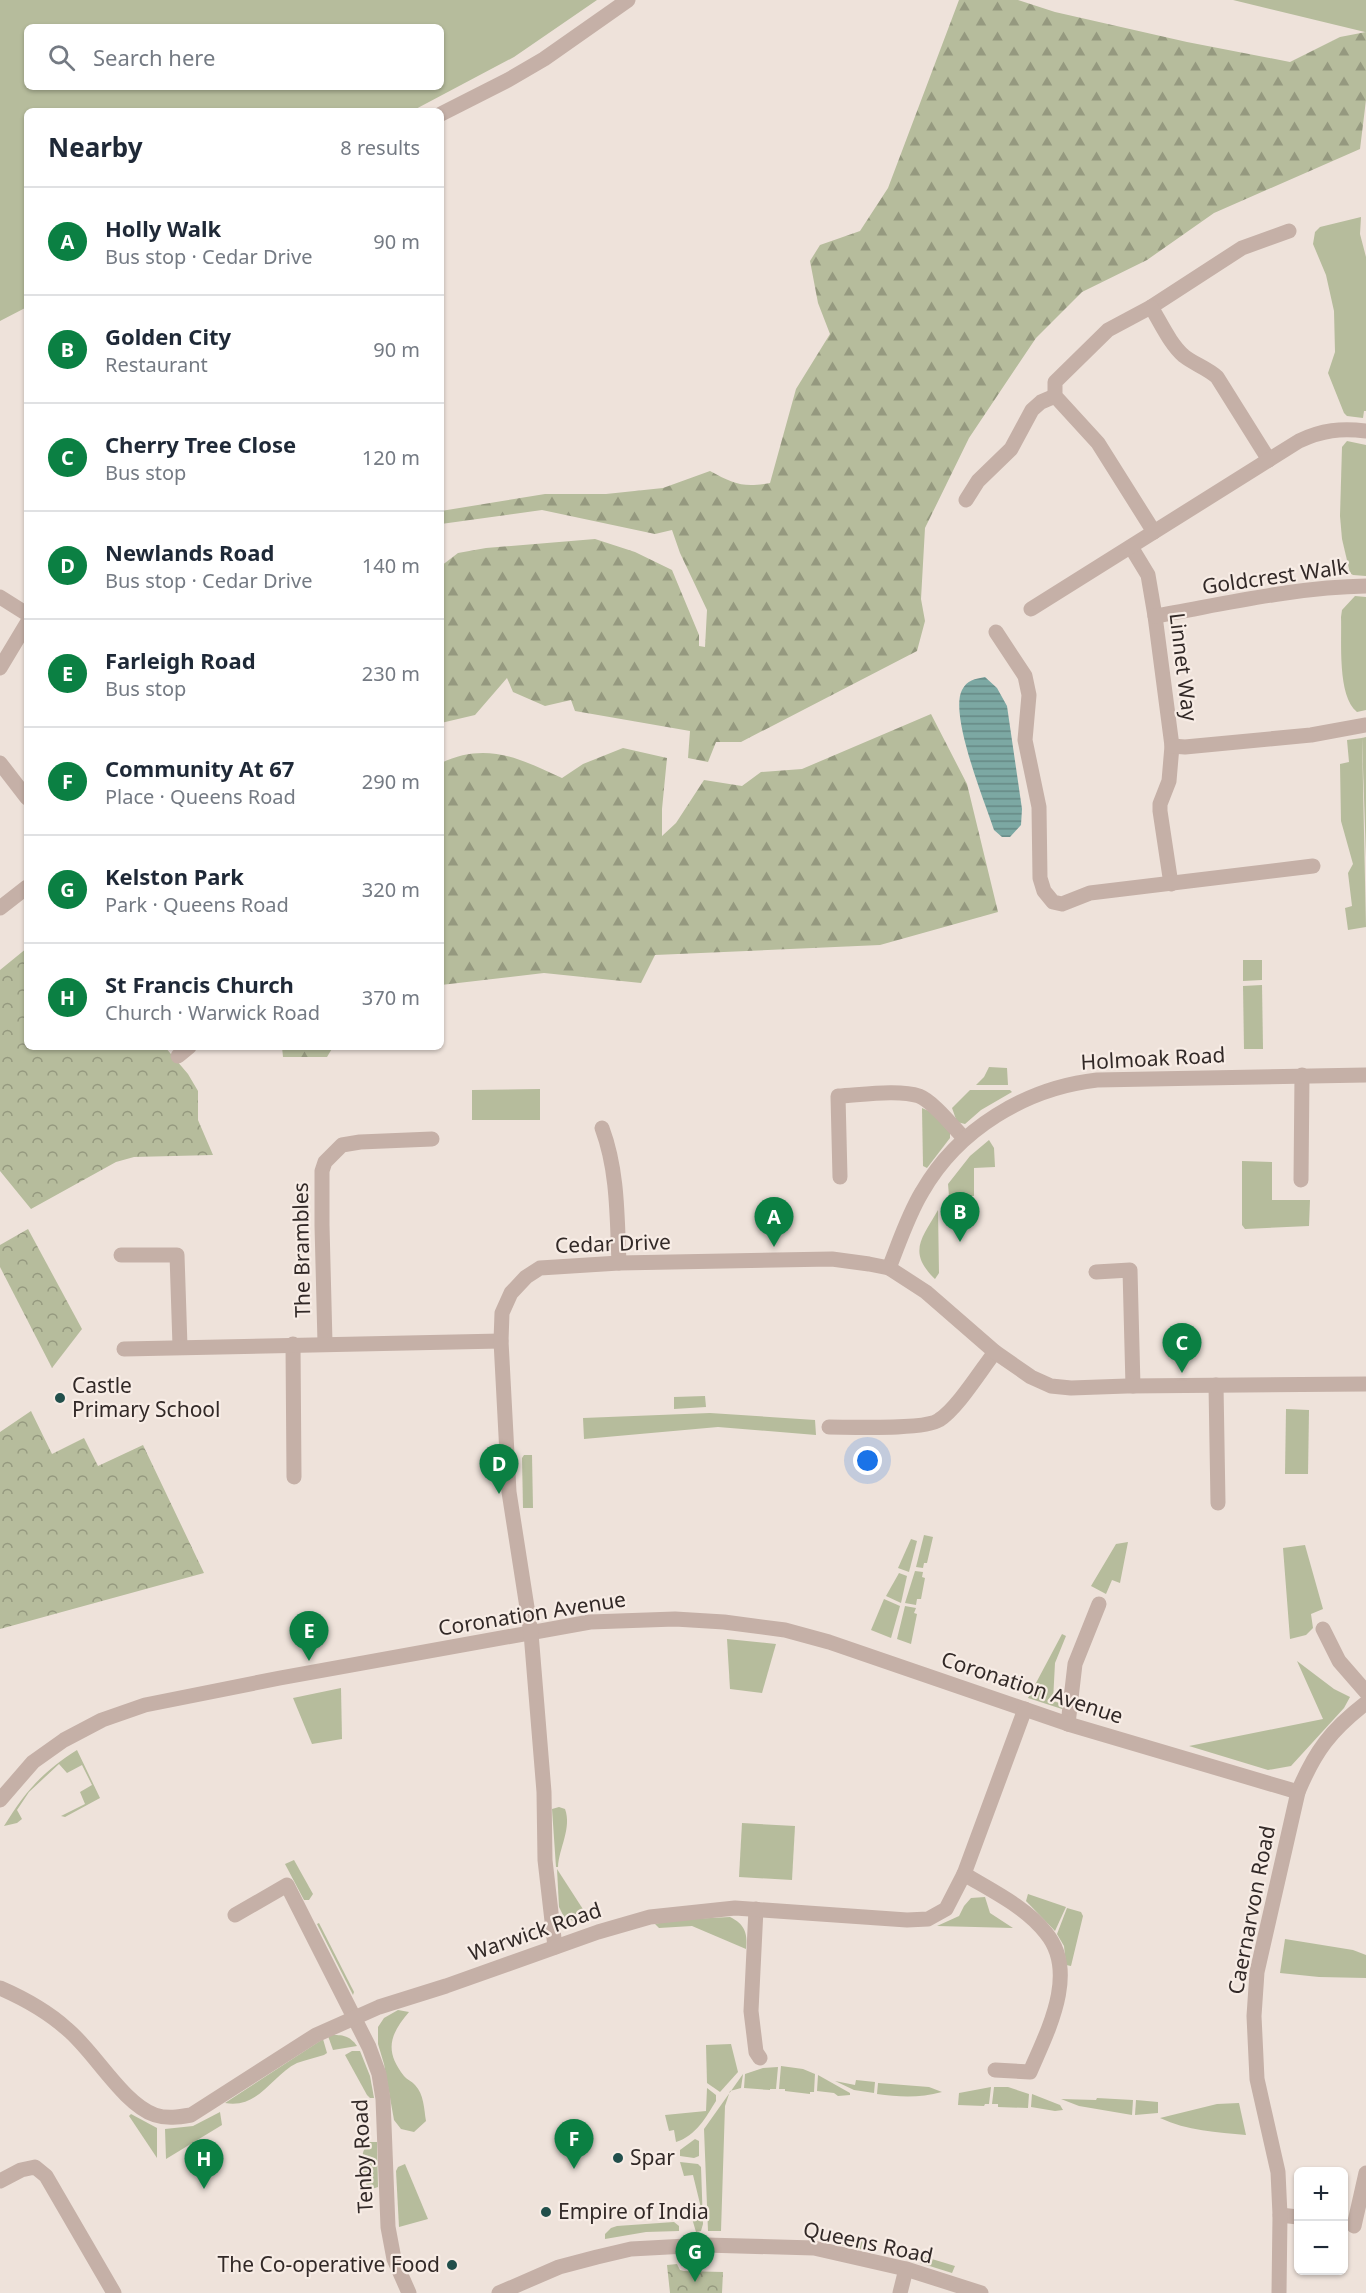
<!DOCTYPE html>
<meta charset="utf-8">
<style>
:root{--surface:#fff;--page:#f6f6f7;--text:#1f2937;--muted:#747a83;--line:#e0e1e3;--accent:#0b8043}
body{margin:0;font-family:"Noto Sans",sans-serif;background:var(--page);color:var(--text)}
.controls{position:absolute;right:18px;bottom:18px;display:grid;overflow:hidden;border-radius:9px;box-shadow:0 2px 4px #0004}
.controls button{width:54px;height:54px;display:grid;place-items:center;padding:0;border:0;border-bottom:2px solid var(--line);background:var(--surface);color:var(--text);font:30px sans-serif}
.you{position:absolute;left:868px;top:1461px;width:21px;height:21px;margin:-15px;border:4px solid #fff;border-radius:50%;background:#1a73e8;box-shadow:0 0 0 9px #1a73e833}
.badge{display:grid;place-items:center;width:39px;height:39px;border-radius:50%;background:var(--accent);color:#fff;font-size:20px;font-weight:700}
.pin{position:absolute;translate:-50% -50px;filter:drop-shadow(0 2px 3px #0008)}
.pin::after{content:'';position:absolute;top:32px;width:21px;height:18px;background:inherit;clip-path:polygon(0 0,100% 0,50% 100%)}
.list{margin:0;padding:0;list-style:none}
h2{display:flex;justify-content:space-between;align-items:center;height:78px;margin:0;padding:0 24px;font-size:26px}
h2 small{font-size:20px;font-weight:400;color:var(--muted)}
.list li{display:grid;grid-template-columns:39px 1fr auto;gap:18px;align-items:center;box-sizing:border-box;height:108px;padding:0 24px;border-top:2px solid var(--line)}
.list b{display:block;font-size:22px;white-space:nowrap}
.list p{margin:0;font-size:20px;white-space:nowrap;color:var(--muted)}
.list em{font-size:20px;font-style:normal;color:var(--muted)}
.icon{flex:none;width:33px;height:33px;fill:none;stroke:currentColor;stroke-width:2;stroke-linecap:round;stroke-linejoin:round}
.map{position:relative;flex:none;width:1366px;height:2293px;overflow:hidden}
.search{position:absolute;background:var(--surface);box-shadow:0 2px 4px #0004;left:24px;top:24px;width:420px;height:66px;display:flex;align-items:center;gap:15px;box-sizing:border-box;padding:0 21px;border-radius:9px;color:var(--muted);font-size:22px}
.panel{position:absolute;background:var(--surface);box-shadow:0 2px 4px #0004;left:24px;top:108px;width:420px;height:942px;border-radius:9px}
.map>svg:first-child{display:block}
.grass{fill:#b6bc9c;fill-rule:evenodd}
.forest{fill:url(#forest-firs)}
.park{fill:url(#park-crowns)}
.water{fill:url(#water-rules)}
.lines{fill:none;stroke-linecap:round;stroke-linejoin:round}
.minor{stroke:#c5b0a7;stroke-width:15}
.poi-dot{fill:#214f4b;stroke:#f7ece5;stroke-width:2}
.labels{text-anchor:middle;stroke-width:4.5;stroke-linejoin:round;paint-order:stroke}
.street-label{font-size:21px;fill:#322927;stroke:#f7ece5}
.poi-label{font-size:21px;fill:#322927;stroke:#f7ece5;text-anchor:start}
</style>
<div class="map">
<svg width="1366" height="2293" viewBox="0 0 1366 2293">
<defs>
<pattern id="forest-firs" width="22" height="20" patternUnits="userSpaceOnUse" patternTransform="scale(1.5)"><rect width="22" height="20" fill="#b6bc9c"/><path d="M5 1l3.5 6h-7zM16 11l3.5 6h-7z" fill="#95997f"/></pattern>
<pattern id="park-crowns" width="20" height="18" patternUnits="userSpaceOnUse" patternTransform="scale(1.5)"><rect width="20" height="18" fill="#b6bc9c"/><path d="M2 6a3 3 0 1 1 6 0M12 15a3 3 0 1 1 6 0" fill="none" stroke="#95997f"/></pattern>
<pattern id="water-rules" width="6" height="5" patternUnits="userSpaceOnUse" patternTransform="scale(1.5)"><rect width="6" height="5" fill="#7ca8a3"/><path d="M0 2.5h6" fill="none" stroke="#668985"/></pattern>
</defs>
<rect width="100%" height="100%" fill="#eee2da"/>
<g class="grass">
<path d="M0,0H597L514,57L412,111H27V307L0,321ZM27,27H441V87H27Z"/>
<polygon points="1233,0 1366,0 1366,32 1365,32"/>
<polygon points="1361,217 1360,234 1366,257 1366,411 1364,411 1363,418 1347,416 1344,413 1328,373 1335,352 1334,311 1326,275 1313,244 1315,232 1320,227"/>
<polygon points="1347,441 1366,445 1366,576 1353,575 1350,573 1342,539 1340,516 1342,447"/>
<path d="M1355,596L1366,597V710L1357,712C1337,696 1342,641 1341,617L1342,610Z"/>
<polygon points="1362,738 1366,927 1348,930 1345,908 1352,906 1348,873 1353,864 1341,821 1340,764 1349,762 1347,740"/>
<polygon points="1243,960 1262,960 1262,980 1243,981"/>
<polygon points="1262,985 1263,1049 1244,1049 1243,986"/>
<polygon points="989,1067 1007,1068 1008,1085 976,1085 984,1077"/>
<polygon points="540,1089 540,1120 472,1120 472,1090"/>
<polygon points="970,1090 1010,1090 1012,1092 981,1110 965,1124 957,1122 952,1108"/>
<polygon points="922,1108 931,1112 950,1133 950,1138 927,1168 923,1166"/>
<polygon points="989,1140 994,1148 995,1167 974,1168 974,1196 949,1196 948,1184 970,1156"/>
<polygon points="1242,1161 1272,1162 1272,1200 1310,1200 1309,1226 1245,1229 1242,1225"/>
<path d="M938,1210L939,1273L935,1279C907,1252 922,1238 938,1210Z"/>
<polygon points="705,1396 706,1407 674,1409 674,1397"/>
<polygon points="1286,1409 1309,1410 1308,1474 1285,1474"/>
<polygon points="710,1413 815,1420 816,1435 718,1427 584,1439 583,1418"/>
<polygon points="524,1455 532,1455 533,1508 523,1508 522,1458"/>
<polygon points="924,1535 933,1537 927,1563 924,1563 923,1568 916,1567"/>
<polygon points="911,1539 917,1541 909,1572 898,1568"/>
<polygon points="1128,1542 1120,1583 1112,1580 1106,1594 1091,1586 1116,1544"/>
<polygon points="1305,1545 1323,1609 1311,1614 1313,1628 1306,1635 1290,1639 1283,1548"/>
<polygon points="915,1571 923,1572 922,1577 925,1578 921,1599 917,1599 916,1605 905,1603"/>
<polygon points="899,1573 907,1576 901,1603 886,1596"/>
<polygon points="884,1599 900,1606 891,1638 871,1630"/>
<polygon points="905,1606 916,1608 914,1613 917,1614 911,1644 897,1639"/>
<polygon points="1062,1634 1066,1636 1055,1663 1053,1701 1066,1705 1062,1709 1028,1698"/>
<polygon points="727,1639 776,1644 762,1693 730,1689"/>
<polygon points="1297,1661 1334,1689 1350,1697 1344,1708 1291,1766 1268,1770 1189,1746 1323,1719"/>
<polygon points="341,1688 342,1739 312,1744 293,1698"/>
<path d="M77,1750L100,1798L65,1817L61,1816L85,1804L80,1792L92,1785L82,1765L67,1773L59,1764L29,1792L17,1810L22,1819L17,1823L4,1826C26,1791 41,1773 77,1750Z"/>
<path d="M559,1807L565,1809C572,1828 559,1848 558,1867H556L552,1809Z"/>
<polygon points="742,1823 795,1826 792,1880 739,1877"/>
<polygon points="294,1860 313,1894 309,1900 304,1900 285,1864"/>
<polygon points="557,1869 588,1917 575,1921 565,1919 559,1907"/>
<polygon points="1028,1894 1066,1907 1055,1931 1026,1901"/>
<polygon points="985,1897 990,1913 1013,1928 937,1926 959,1916 964,1906 971,1898"/>
<polygon points="1067,1908 1081,1912 1083,1916 1071,1966 1066,1965 1064,1946 1057,1934"/>
<path d="M730,1917C744,1924 748,1932 746,1949L692,1926L659,1928L655,1924L671,1920Z"/>
<polygon points="319,1923 354,1992 353,1995 317,1924"/>
<polygon points="1285,1939 1353,1950 1366,1955 1366,1978 1319,1977 1280,1973"/>
<path d="M398,2010L409,2012C390,2034 384,2051 404,2076C407,2080 412,2081 415,2085C424,2094 424,2109 426,2121L414,2132L401,2129L394,2120L384,2064L378,2044V2027L384,2018Z"/>
<path d="M330,2035C343,2035 349,2035 357,2046L333,2050L328,2036Z"/>
<path d="M323,2039L327,2053L324,2055C315,2058 305,2060 297,2063C272,2075 259,2109 225,2103Z"/>
<polygon points="731,2044 738,2072 720,2092 707,2083 706,2045"/>
<polygon points="352,2051 360,2051 370,2076 374,2098 370,2098 367,2095 345,2055"/>
<polygon points="781,2066 803,2069 815,2074 814,2092 810,2092 810,2094 785,2091 785,2089 779,2089"/>
<polygon points="778,2067 776,2089 770,2089 770,2090 744,2088 745,2074 763,2068"/>
<polygon points="743,2074 741,2088 730,2091 725,2106 721,2231 708,2231 704,2129"/>
<polygon points="818,2075 850,2093 850,2095 838,2096 834,2093 817,2091"/>
<polygon points="856,2080 875,2082 874,2093 854,2090 835,2081 855,2085"/>
<path d="M878,2083L929,2087L942,2092C920,2098 899,2097 877,2094Z"/>
<polygon points="991,2087 989,2104 985,2104 984,2106 958,2105 959,2093"/>
<polygon points="994,2087 1008,2087 1029,2094 1028,2108 998,2107 998,2104 992,2104"/>
<path d="M707,2088L716,2095V2101C706,2117 696,2136 676,2142L674,2130L669,2131L665,2115L706,2111Z"/>
<polygon points="1032,2094 1060,2105 1063,2110 1055,2111 1031,2107"/>
<polygon points="1097,2098 1133,2100 1132,2115 1079,2106 1061,2099 1096,2100"/>
<polygon points="1136,2100 1158,2102 1158,2113 1135,2115"/>
<path d="M1239,2103L1246,2135C1217,2132 1187,2131 1160,2118L1217,2104Z"/>
<polygon points="220,2112 222,2125 166,2159 165,2129 193,2126"/>
<polygon points="131,2114 157,2128 157,2158 129,2116"/>
<polygon points="695,2139 699,2141 699,2156 694,2158 680,2156 680,2150"/>
<path d="M370,2142H377L378,2187L369,2190C362,2178 357,2151 370,2142Z"/>
<polygon points="680,2162 698,2164 701,2167 703,2224 701,2231 696,2232 691,2215 702,2212 693,2175 684,2176"/>
<polygon points="405,2164 428,2219 399,2227 396,2171 398,2167"/>
<polygon points="674,2222 679,2226 679,2231 646,2232 605,2239 605,2234 611,2228 617,2226"/>
<polygon points="847,2239 872,2243 870,2251 839,2245 837,2241"/>
<polygon points="922,2256 955,2266 952,2273 920,2263"/>
</g>
<g class="forest">
<path d="M959,0H1018L1055,12L1187,42L1290,62L1340,37L1366,32V100L1360,149L1214,213L1147,260L1082,292L1036,338L969,438L925,528L921,599L925,621L917,651L741,742H716L708,762L688,758L690,731L575,711L571,700L545,706L513,692L507,678L475,715L441,723V566L458,553L486,548L595,539L635,552L672,570L699,635V646L705,647L707,610L680,553L672,530L655,534L542,510L441,524V511L545,494H606L663,488L710,471C734,484 743,488 770,483L796,389L830,334L818,303L810,261L820,245L860,231L888,188Z"/>
<path d="M931,714L967,784L998,912L880,945L655,955L641,983L544,973L441,985V763C487,741 520,759 562,778L583,764L623,748L667,758L662,809V836L676,823L704,780L742,786L761,772L802,769Z"/>
<polygon points="282,1047 333,1047 327,1057 283,1057"/>
</g>
<g class="park">
<polygon points="1366,737 1366,857 1362,738"/>
<polygon points="27,948 27,1047 165,1047 188,1074 198,1091 198,1120 213,1155 134,1157 116,1162 31,1209 0,1171 0,970"/>
<polygon points="28,1229 82,1329 52,1368 0,1267 0,1245"/>
<polygon points="31,1411 52,1454 84,1438 98,1466 143,1445 204,1573 0,1629 0,1432"/>
<polygon points="677,2264 680,2270 684,2271 723,2272 722,2293 670,2293 667,2265"/>
</g>
<path class="water" d="M985,677L997,688L1007,706L1022,809L1021,825L1010,837H1002L994,830C985,802 949,715 962,690C967,680 975,679 985,677Z"/>
<g class="lines">
<g class="minor">
<polyline points="441,114 508,80 544,59 628,0"/>
<polyline points="1151,307 1242,248 1289,231"/>
<polyline points="966,500 978,481 1011,449 1032,410 1041,402 1055,396"/>
<path d="M1154,532L1098,443L1055,396V382L1108,330L1151,307C1161,323 1170,344 1184,356C1194,364 1207,368 1217,377L1269,460"/>
<polyline points="1131,547 1148,575 1155,616 1172,746 1169,781 1160,804 1160,811 1171,884"/>
<polyline points="0,597 27,614"/>
<path d="M1031,609L1299,441C1322,430 1341,428 1366,431"/>
<path d="M1155,616C1224,604 1296,587 1366,586"/>
<polyline points="996,632 1025,676 1029,695 1025,740 1039,807 1040,878 1044,891 1053,902 1062,904 1090,893 1313,866"/>
<polyline points="0,668 27,623"/>
<polyline points="1172,746 1185,747 1311,735 1366,725"/>
<polyline points="0,763 27,798"/>
<polyline points="0,908 27,887"/>
<polyline points="178,1056 189,1047"/>
<path d="M602,1128C618,1171 617,1217 619,1263"/>
<path d="M840,1177L838,1096C860,1095 899,1089 919,1096C934,1102 953,1127 964,1138"/>
<polyline points="1301,1180 1302,1075"/>
<polyline points="121,1255 177,1255 180,1346"/>
<path d="M889,1268C899,1243 908,1215 922,1192C958,1129 1026,1088 1097,1080L1366,1075"/>
<polyline points="1096,1272 1130,1270 1133,1386"/>
<polyline points="325,1343 322,1225 322,1171 325,1162 342,1145 360,1142 432,1139"/>
<polyline points="293,1344 294,1477"/>
<polyline points="124,1349 501,1341"/>
<polyline points="1216,1385 1218,1503"/>
<path d="M829,1427C851,1427 925,1430 939,1420C957,1409 981,1370 995,1352"/>
<polyline points="1323,1629 1339,1661 1366,1692"/>
<polyline points="1068,1724 1075,1664 1099,1604"/>
<polyline points="0,1800 33,1762 64,1740 102,1720 145,1705 280,1678 590,1622 675,1619 724,1622 785,1630 829,1642 1068,1724 1298,1792"/>
<path d="M964,1874C992,1891 1026,1907 1046,1933C1079,1973 1047,2032 1030,2072L995,2070"/>
<polyline points="756,1909 751,2011 756,2052 760,2058"/>
<polyline points="235,1915 287,1885 369,2047 379,2074 383,2099 388,2227 394,2259 409,2293"/>
<polyline points="555,1947 545,1860 544,1792 531,1633 509,1492 501,1341 502,1313 511,1293 526,1277 540,1268 619,1263 832,1259 869,1264 889,1268 926,1292 995,1352 1031,1377 1051,1386 1071,1388 1127,1386 1366,1384"/>
<path d="M0,1988C23,1998 48,2012 67,2029C94,2051 123,2104 155,2115C167,2119 179,2117 191,2115L316,2035L379,2007L446,1986L598,1932L650,1917L735,1908L907,1920L928,1919L946,1909L964,1874L1025,1709"/>
<polyline points="0,2181 21,2170 35,2167 46,2176 114,2293"/>
<polyline points="1280,2215 1298,2217"/>
<polyline points="1354,2226 1366,2173"/>
<polyline points="499,2293 559,2267 597,2257 631,2249 705,2245 814,2248 906,2269 981,2293"/>
<polyline points="900,2293 906,2269"/>
<path d="M1279,2293L1280,2215L1278,2172L1257,2079L1254,2016L1257,1972L1298,1792C1315,1751 1331,1730 1366,1703"/>
</g>
</g>
<g class="poi-dot">
<circle cx="60" cy="1398" r="6"/>
<circle cx="618" cy="2158" r="6"/>
<circle cx="546" cy="2212" r="6"/>
<circle cx="452" cy="2265" r="6"/>
</g>
<g class="labels">
<g class="street-label">
<text transform="translate(1275 577) rotate(-8)" y="7">Goldcrest Walk</text>
<text transform="translate(1183 667) rotate(83)" y="7">Linnet Way</text>
<text transform="translate(1153 1059) rotate(-3)" y="7">Holmoak Road</text>
<text transform="translate(613 1244) rotate(-2)" y="7">Cedar Drive</text>
<text transform="translate(302 1250) rotate(-91)" y="7">The Brambles</text>
<text transform="translate(532 1614) rotate(-9)" y="7">Coronation Avenue</text>
<text transform="translate(1032 1688) rotate(18)" y="7">Coronation Avenue</text>
<text transform="translate(1252 1910) rotate(-79)" y="7">Caernarvon Road</text>
<text transform="translate(535 1932) rotate(-19)" y="7">Warwick Road</text>
<text transform="translate(363 2156) rotate(-93)" y="7">Tenby Road</text>
<text transform="translate(868 2243) rotate(12)" y="7">Queens Road</text>
</g>
<g class="poi-label">
<text x="72" y="1393">Castle<tspan x="72" dy="24">Primary School</tspan></text>
<text x="630" y="2165">Spar</text>
<text x="558" y="2219">Empire of India</text>
<text x="440" y="2272" text-anchor="end">The Co-operative Food</text>
</g>
</g>
</svg>
<div class="controls">
<button>+</button>
<button>−</button>
</div>
<div class="you"></div>
<div class="pin badge" style="left:774px;top:1247px">A</div>
<div class="pin badge" style="left:960px;top:1242px">B</div>
<div class="pin badge" style="left:1182px;top:1373px">C</div>
<div class="pin badge" style="left:499px;top:1494px">D</div>
<div class="pin badge" style="left:309px;top:1661px">E</div>
<div class="pin badge" style="left:574px;top:2169px">F</div>
<div class="pin badge" style="left:695px;top:2282px">G</div>
<div class="pin badge" style="left:204px;top:2189px">H</div>
<div class="search"><svg class="icon" aria-label="search" viewBox="0 0 24 24"><circle cx="10" cy="10" r="6"/><path d="M15 15l6 6"/></svg>Search here</div>
<section class="panel">
<h2>Nearby<small>8 results</small></h2>
<ul class="list">
<li><span class="badge">A</span><div><b>Holly Walk</b><p>Bus stop · Cedar Drive</p></div><em>90 m</em></li>
<li><span class="badge">B</span><div><b>Golden City</b><p>Restaurant</p></div><em>90 m</em></li>
<li><span class="badge">C</span><div><b>Cherry Tree Close</b><p>Bus stop</p></div><em>120 m</em></li>
<li><span class="badge">D</span><div><b>Newlands Road</b><p>Bus stop · Cedar Drive</p></div><em>140 m</em></li>
<li><span class="badge">E</span><div><b>Farleigh Road</b><p>Bus stop</p></div><em>230 m</em></li>
<li><span class="badge">F</span><div><b>Community At 67</b><p>Place · Queens Road</p></div><em>290 m</em></li>
<li><span class="badge">G</span><div><b>Kelston Park</b><p>Park · Queens Road</p></div><em>320 m</em></li>
<li><span class="badge">H</span><div><b>St Francis Church</b><p>Church · Warwick Road</p></div><em>370 m</em></li>
</ul>
</section>
</div>
